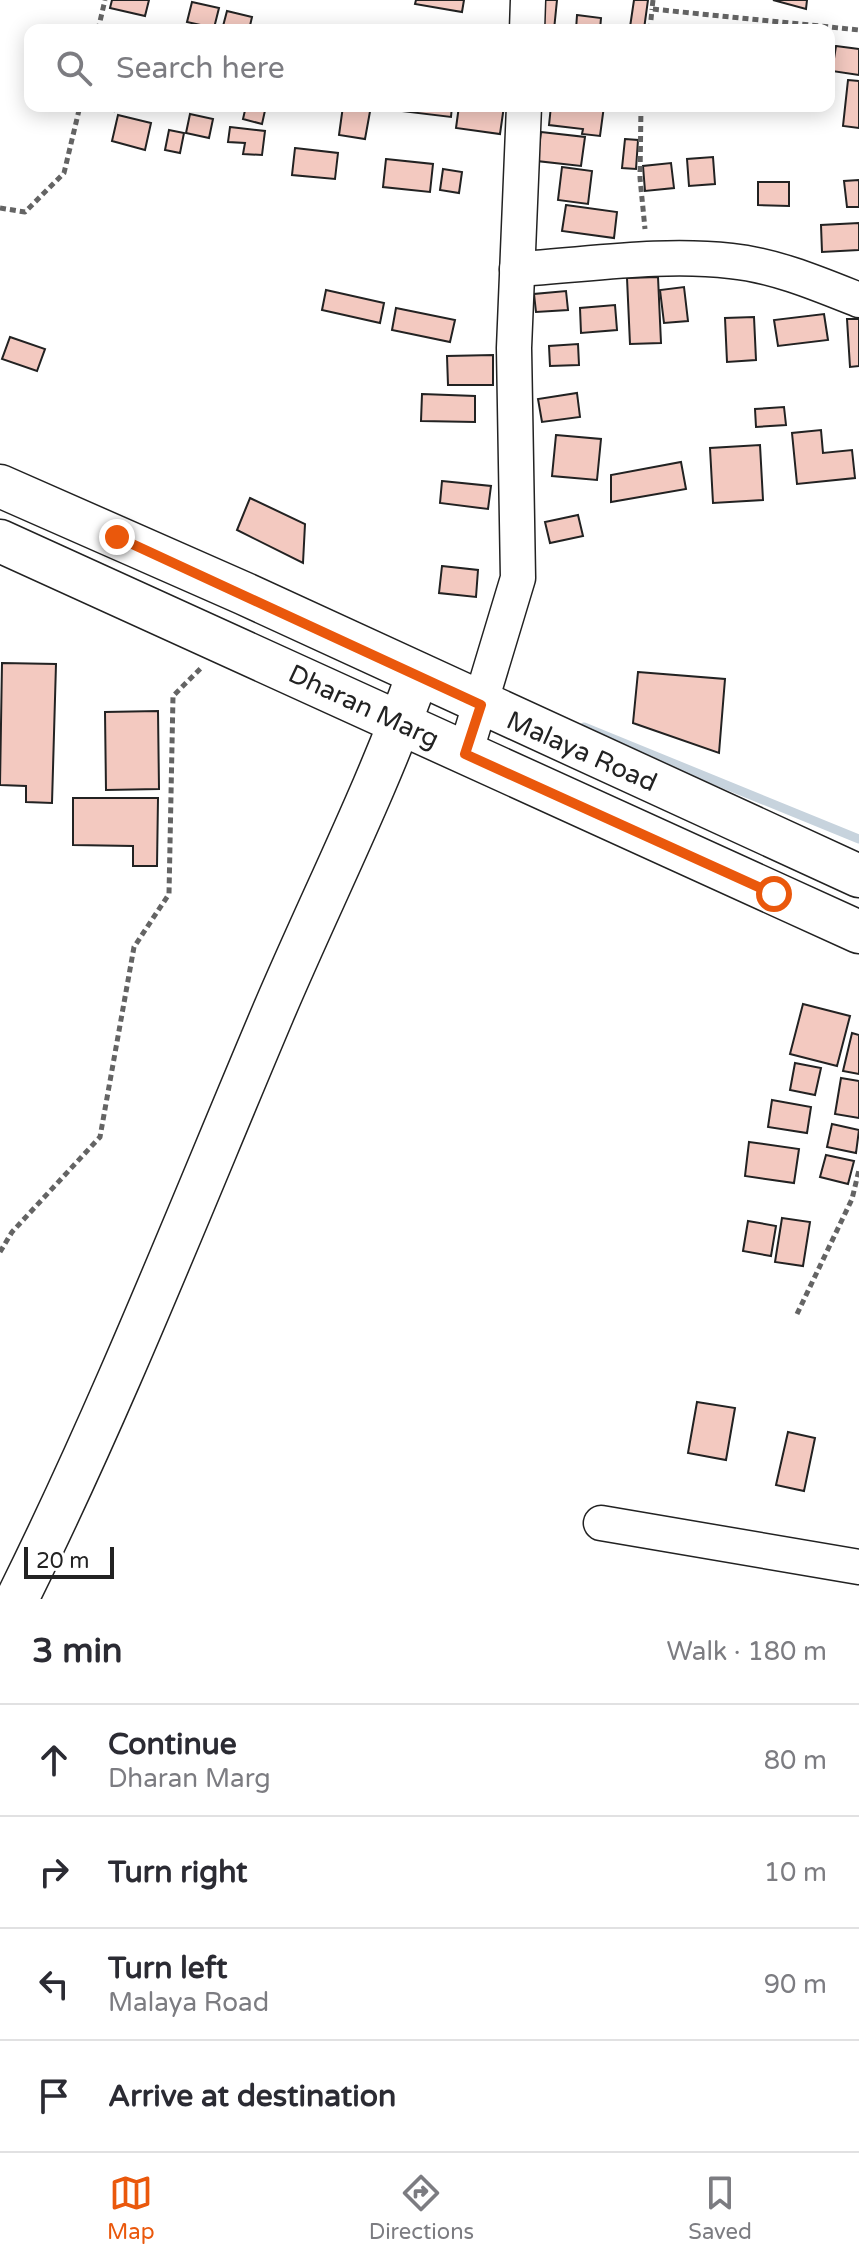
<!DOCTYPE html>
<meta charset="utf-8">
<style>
:root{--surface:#fff;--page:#f2f2f3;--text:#2b2b33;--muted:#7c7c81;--line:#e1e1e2;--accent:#ea580c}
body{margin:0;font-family:"Varela Round",sans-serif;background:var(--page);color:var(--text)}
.scale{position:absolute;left:24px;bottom:20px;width:90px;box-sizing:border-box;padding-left:8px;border:4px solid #222;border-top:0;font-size:22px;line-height:28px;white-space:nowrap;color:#222;-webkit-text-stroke:6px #fff;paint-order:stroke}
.stop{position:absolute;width:24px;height:24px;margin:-18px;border:6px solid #ea580c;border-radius:50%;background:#fff}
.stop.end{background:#ea580c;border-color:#fff;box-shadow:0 2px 8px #0008}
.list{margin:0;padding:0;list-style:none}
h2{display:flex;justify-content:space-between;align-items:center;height:104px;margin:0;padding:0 32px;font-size:34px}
h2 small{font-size:26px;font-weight:400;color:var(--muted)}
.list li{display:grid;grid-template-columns:52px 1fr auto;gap:24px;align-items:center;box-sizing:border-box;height:112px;padding:0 32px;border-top:2px solid var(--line)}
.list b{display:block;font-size:30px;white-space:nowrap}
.list p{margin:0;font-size:26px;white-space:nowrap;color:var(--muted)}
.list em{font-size:26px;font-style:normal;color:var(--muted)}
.icon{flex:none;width:44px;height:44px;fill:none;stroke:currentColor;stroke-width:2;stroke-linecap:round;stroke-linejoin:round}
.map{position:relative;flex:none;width:859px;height:1599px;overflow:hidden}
.search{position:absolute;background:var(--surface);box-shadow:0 4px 20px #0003;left:24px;right:24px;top:24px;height:88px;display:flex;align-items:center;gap:20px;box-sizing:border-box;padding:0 28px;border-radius:16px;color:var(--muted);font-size:30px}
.sheet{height:552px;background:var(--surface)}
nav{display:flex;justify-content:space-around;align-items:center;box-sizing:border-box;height:112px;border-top:2px solid var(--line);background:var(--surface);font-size:22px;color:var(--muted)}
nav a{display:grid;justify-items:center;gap:4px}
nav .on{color:var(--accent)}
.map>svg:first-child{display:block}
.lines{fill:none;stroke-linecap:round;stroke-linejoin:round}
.stream{stroke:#c7d3dd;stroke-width:9}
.building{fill:#f3c9c0;stroke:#222;stroke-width:2}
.minor-casing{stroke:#222;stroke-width:37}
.major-casing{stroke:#222;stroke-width:45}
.path{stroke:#646464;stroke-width:5;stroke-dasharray:6 4;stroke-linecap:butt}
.minor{stroke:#fff;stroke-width:34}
.major{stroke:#fff;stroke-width:42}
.route{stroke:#ea580c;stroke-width:10}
.labels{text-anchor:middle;stroke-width:6;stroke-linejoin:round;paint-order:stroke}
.street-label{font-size:26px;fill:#222;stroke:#fff}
</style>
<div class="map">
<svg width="859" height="1599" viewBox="0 0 859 1599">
<rect width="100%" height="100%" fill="#fff"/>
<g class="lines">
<polyline class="stream" points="584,727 859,839"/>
</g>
<g class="building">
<polygon points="112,0 149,0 145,16 110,8"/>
<polygon points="416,0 464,0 462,12 415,4"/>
<polygon points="541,0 557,0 554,30 538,28"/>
<polygon points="634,0 648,0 644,29 630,27"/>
<polygon points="773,0 807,0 806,9"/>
<polygon points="192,2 219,8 214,28 187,22"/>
<polygon points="227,11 252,17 249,30 222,30"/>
<polygon points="577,15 601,18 600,30 576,30"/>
<polygon points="836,46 859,49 859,75 832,71"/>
<polygon points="848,80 859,81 859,128 843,126"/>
<polygon points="87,106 115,106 114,111"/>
<polygon points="246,106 266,106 262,124 243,119"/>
<polygon points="343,106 371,106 365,139 339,135"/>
<polygon points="402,106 452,106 451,117 401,111"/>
<polygon points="459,106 504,106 500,134 456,128"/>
<polygon points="551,106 604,106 600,136 582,134 583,129 549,125"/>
<polygon points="190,114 213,119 209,138 186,133"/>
<polygon points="118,115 151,123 145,150 112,141"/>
<polygon points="230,127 265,131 262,155 243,154 245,143 228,142"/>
<polygon points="169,130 184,133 180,153 165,150"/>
<polygon points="541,132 585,137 581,166 537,161"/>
<polygon points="625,139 638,140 636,169 622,168"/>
<polygon points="295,148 338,153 335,179 292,175"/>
<polygon points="713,157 715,184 689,186 687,159"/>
<polygon points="386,159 433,164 430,192 383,187"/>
<polygon points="671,163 674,188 645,191 643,166"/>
<polygon points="562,167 592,171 588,204 558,200"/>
<polygon points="443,169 462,172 459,193 440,190"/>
<polygon points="859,180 859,207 847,207 844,181"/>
<polygon points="758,182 789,182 789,206 758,205"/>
<polygon points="566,205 617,212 614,238 562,231"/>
<polygon points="859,223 859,250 822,252 821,225"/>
<polygon points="658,277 661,343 630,344 627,278"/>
<polygon points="684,287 688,321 664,323 660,290"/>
<polygon points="326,290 384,303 380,323 322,310"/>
<polygon points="566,291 568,310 536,312 534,294"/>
<polygon points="615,305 617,330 581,333 580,308"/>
<polygon points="396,308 455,320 450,342 392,330"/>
<polygon points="824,314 828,340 778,346 774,320"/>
<polygon points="754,317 756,360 727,362 725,318"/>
<polygon points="847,319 859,319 859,366 850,367"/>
<polygon points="10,337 45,349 37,371 2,359"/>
<polygon points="578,344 579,365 550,366 549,346"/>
<polygon points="493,355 493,385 448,385 447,356"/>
<polygon points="577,393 580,417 542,422 538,399"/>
<polygon points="422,394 475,396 475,422 421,421"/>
<polygon points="784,407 786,425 756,427 755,409"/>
<polygon points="821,430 823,453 852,450 855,478 797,484 792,433"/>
<polygon points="556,435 601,439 597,480 552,476"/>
<polygon points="760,445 763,500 713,503 710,448"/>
<polygon points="681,462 686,489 611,502 611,475"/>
<polygon points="442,481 491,486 488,509 440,503"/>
<polygon points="250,498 305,524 303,563 237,530"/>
<polygon points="578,515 583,536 550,543 545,522"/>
<polygon points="442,566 478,570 476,597 439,593"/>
<polygon points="2,663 56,664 52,803 26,802 26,786 0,785"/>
<polygon points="638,672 725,679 719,753 633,723"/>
<polygon points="158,711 159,789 106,790 105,712"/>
<polygon points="73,798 158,798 157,866 133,866 133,846 73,845"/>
<polygon points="803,1004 850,1016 837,1066 790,1054"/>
<polygon points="852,1033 859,1035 859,1074 843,1071"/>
<polygon points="795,1063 821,1068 815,1095 790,1090"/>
<polygon points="841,1078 859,1081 859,1118 835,1114"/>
<polygon points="772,1100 811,1107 807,1133 768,1127"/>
<polygon points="832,1124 859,1130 856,1153 827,1147"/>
<polygon points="749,1142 799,1149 794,1183 745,1176"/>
<polygon points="826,1155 854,1161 848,1184 820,1177"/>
<polygon points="782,1218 810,1222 803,1266 775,1262"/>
<polygon points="748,1221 776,1226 771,1256 743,1251"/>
<polygon points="697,1402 735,1408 726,1460 688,1453"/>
<polygon points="788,1432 815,1438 804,1491 776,1485"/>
</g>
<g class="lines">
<defs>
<g id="minor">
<polyline points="527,30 528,0"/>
<path d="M517,269C587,265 661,253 731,261C774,265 819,284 859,300"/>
<polyline points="465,754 518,578 514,348 524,106"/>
<polyline points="601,1523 859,1567"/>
</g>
<g id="major">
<polyline points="0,486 243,593 859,876"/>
<polyline points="0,541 859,932"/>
<path d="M17,1599C112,1408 190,1209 273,1013C321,900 377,790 418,674"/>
</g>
</defs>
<use href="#minor" class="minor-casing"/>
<use href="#major" class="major-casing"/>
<g class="path">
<polyline points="653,0 652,9 859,30"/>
<polyline points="98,30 105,0"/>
<polyline points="650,30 652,9"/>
<polyline points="641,106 640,178 645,229"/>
<polyline points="0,208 25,212 64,173 80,106"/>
<polyline points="0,1252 12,1232 100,1137 134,947 169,894 173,696 201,668"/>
<polyline points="797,1314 852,1199 859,1170"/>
</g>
<use href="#minor" class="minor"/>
<use href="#major" class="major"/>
</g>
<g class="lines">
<polyline class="route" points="117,537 481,705 465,754 774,894"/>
</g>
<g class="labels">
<g class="street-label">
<text transform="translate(364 706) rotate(25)" y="9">Dharan Marg</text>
<text transform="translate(582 751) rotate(24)" y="9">Malaya Road</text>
</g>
</g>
</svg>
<div class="scale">20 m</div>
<div class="stop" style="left:774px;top:894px"></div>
<div class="stop end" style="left:117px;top:537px"></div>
<div class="search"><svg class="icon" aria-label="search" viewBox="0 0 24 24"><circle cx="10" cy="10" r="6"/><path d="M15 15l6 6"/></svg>Search here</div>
</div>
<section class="sheet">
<h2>3 min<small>Walk · 180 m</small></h2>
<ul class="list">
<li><svg class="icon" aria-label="ahead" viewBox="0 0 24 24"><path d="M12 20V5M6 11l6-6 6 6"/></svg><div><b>Continue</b><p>Dharan Marg</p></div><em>80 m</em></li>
<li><svg class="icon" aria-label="right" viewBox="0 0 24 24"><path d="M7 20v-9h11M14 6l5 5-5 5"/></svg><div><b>Turn right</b></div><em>10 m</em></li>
<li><svg class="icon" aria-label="left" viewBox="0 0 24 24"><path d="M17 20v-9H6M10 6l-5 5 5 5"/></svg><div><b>Turn left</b><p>Malaya Road</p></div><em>90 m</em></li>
<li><svg class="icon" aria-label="arrive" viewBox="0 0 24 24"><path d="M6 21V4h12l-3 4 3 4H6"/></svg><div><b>Arrive at destination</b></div></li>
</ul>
</section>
<nav>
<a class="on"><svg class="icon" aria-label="map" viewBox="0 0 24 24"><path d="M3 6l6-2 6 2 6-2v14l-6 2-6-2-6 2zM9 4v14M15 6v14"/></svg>Map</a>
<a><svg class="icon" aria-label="directions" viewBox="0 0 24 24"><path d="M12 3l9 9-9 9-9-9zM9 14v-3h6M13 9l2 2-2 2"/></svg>Directions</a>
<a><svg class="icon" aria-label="saved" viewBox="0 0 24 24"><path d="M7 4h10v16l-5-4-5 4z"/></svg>Saved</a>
</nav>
